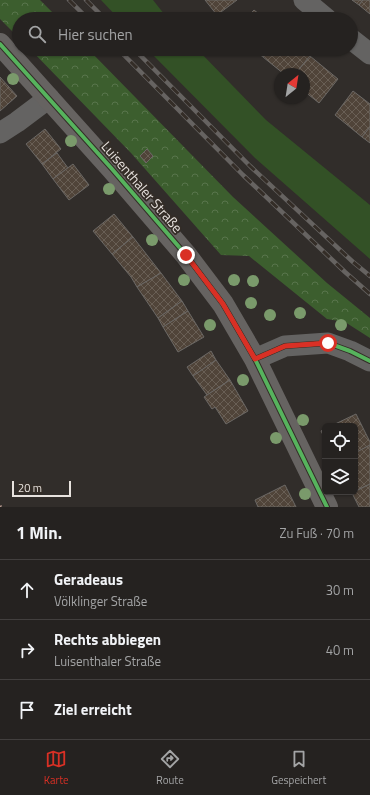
<!DOCTYPE html>
<html lang="de">
<meta charset="utf-8">
<style>
:root{--surface:#252220;--page:#2d2a29;--text:#f1f3f6;--muted:#a3a4a5;--line:#423f3e;--accent:#d93025}
body{margin:0;font-family:"Titillium Web",sans-serif;background:var(--page);color:var(--text)}
.controls{position:absolute;right:12px;bottom:12px;display:grid;overflow:hidden;border-radius:6px;box-shadow:0 1px 3px #0004}
.controls button{width:36px;height:36px;display:grid;place-items:center;padding:0;border:0;border-bottom:1px solid var(--line);background:var(--surface);color:var(--text);font:20px sans-serif}
.compass{position:absolute;left:274px;top:68px;width:36px;height:36px;border-radius:50%;background:var(--surface);box-shadow:0 1px 3px #0004;rotate:30deg}
.scale{position:absolute;left:12px;bottom:10px;width:59px;box-sizing:border-box;padding-left:4px;border:2px solid #e7e2de;border-top:0;font-size:11px;line-height:14px;white-space:nowrap;color:#e7e2de;-webkit-text-stroke:3px #342d27;paint-order:stroke}
.stop{position:absolute;width:12px;height:12px;margin:-9px;border:3px solid #d93025;border-radius:50%;background:#fff}
.stop.end{background:#d93025;border-color:#fff;box-shadow:0 1px 4px #0008}
.list{margin:0;padding:0;list-style:none}
h2{display:flex;justify-content:space-between;align-items:center;height:52px;margin:0;padding:0 16px;font-size:17px}
h2 small{font-size:13px;font-weight:400;color:var(--muted)}
.list li{display:grid;grid-template-columns:26px 1fr auto;gap:12px;align-items:center;box-sizing:border-box;height:60px;padding:0 16px;border-top:1px solid var(--line)}
.list b{display:block;font-size:15px;white-space:nowrap}
.list p{margin:0;font-size:13px;white-space:nowrap;color:var(--muted)}
.list em{font-size:13px;font-style:normal;color:var(--muted)}
.icon{flex:none;width:22px;height:22px;fill:none;stroke:currentColor;stroke-width:2;stroke-linecap:round;stroke-linejoin:round}
.map{position:relative;flex:none;width:370px;height:507px;overflow:hidden}
.search{position:absolute;background:var(--surface);box-shadow:0 1px 3px #0004;left:12px;right:12px;top:12px;height:44px;display:flex;align-items:center;gap:10px;box-sizing:border-box;padding:0 14px;border-radius:22px;color:var(--muted);font-size:15px}
.sheet{height:232px;background:var(--surface)}
nav{display:flex;justify-content:space-around;align-items:center;box-sizing:border-box;height:56px;border-top:1px solid var(--line);background:var(--surface);font-size:11px;color:var(--muted)}
nav a{display:grid;justify-items:center;gap:2px}
nav .on{color:var(--accent)}
.map>svg:first-child{display:block}
.green{fill:#335126}
.forest{fill:url(#forest-crowns)}
.building{fill:url(#building-cross-hatch);stroke:#6b6865}
.lines{fill:none;stroke-linecap:round;stroke-linejoin:round}
.minor{stroke:#646362;stroke-width:21}
.primary{stroke:#666361;stroke-width:22}
.rail-casing{stroke:#666361;stroke-width:4.5}
.rail{stroke:#342d27;stroke-width:3;stroke-dasharray:9;stroke-linecap:butt}
.quiet{stroke:#b69a8f;stroke-width:3;stroke-dasharray:6 3;stroke-linecap:butt}
.cycleway-casing{stroke:#342d27;stroke-width:6}
.cycleway{stroke:#56b35d;stroke-width:4}
.tree{fill:#7a9a6b}
.route{stroke:#d93025;stroke-width:5}
.labels{text-anchor:middle;stroke-width:3.5;stroke-linejoin:round;paint-order:stroke}
.street-label{font-size:14px;fill:#e7e2de;stroke:#342d27}
</style>
<div class="map">
<svg width="370" height="507" viewBox="0 0 370 507">
<defs>
<pattern id="forest-crowns" width="20" height="18" patternUnits="userSpaceOnUse"><rect width="20" height="18" fill="#3c5e2e"/><path d="M2 6a3 3 0 1 1 6 0M12 15a3 3 0 1 1 6 0" fill="none" stroke="#58754c"/></pattern>
<pattern id="building-cross-hatch" width="8" height="8" patternUnits="userSpaceOnUse"><rect width="8" height="8" fill="#504439"/><path d="M0 0l8 8M0 8l8-8" fill="none" stroke="#695f55"/></pattern>
</defs>
<rect width="100%" height="100%" fill="#312d2a"/>
<g class="green">
<polygon points="101,0 153,0 168,19 119,19"/>
<polygon points="147,49 197,49 266,120 370,205 370,259 255,158"/>
</g>
<g class="forest">
<polygon points="0,0 40,0 59,19 19,19 19,38 0,19"/>
<polygon points="30,49 88,49 233,197 327,283 370,318 370,338 345,322 327,319 249,256 221,255 131,153"/>
</g>
<g class="building">
<polygon points="205,0 237,0 217,15"/>
<polygon points="352,0 363,0 359,5"/>
<polygon points="363,0 370,0 370,14 359,5"/>
<polygon points="254,10 265,19 246,19"/>
<polygon points="253,49 269,49 263,57"/>
<polygon points="269,49 301,49 310,56 295,74 284,74 263,57"/>
<polygon points="310,56 338,79 319,103 304,91 304,74 295,74"/>
<polygon points="0,77 17,96 0,111"/>
<polygon points="353,91 370,104 370,127 362,137 335,115"/>
<polygon points="370,127 370,143 362,137"/>
<polygon points="45,129 61,149 42,164 26,144"/>
<polygon points="147,149 153,156 146,163 140,156"/>
<polygon points="57,153 68,168 53,179 42,164"/>
<polygon points="73,164 89,185 69,200 53,179"/>
<polygon points="114,214 133,237 112,254 93,231"/>
<polygon points="133,237 161,273 137,287 131,277 112,254"/>
<polygon points="161,273 182,301 158,318 137,287"/>
<polygon points="182,301 188,311 163,327 158,318"/>
<polygon points="188,311 204,337 178,352 163,327"/>
<polygon points="211,351 216,360 193,376 187,367"/>
<polygon points="216,360 230,380 207,395 193,376"/>
<polygon points="230,380 248,411 226,424 215,407 212,409 204,397"/>
<polygon points="356,414 370,442 370,445 355,453 355,426 331,426"/>
<polygon points="325,429 325,439 321,431"/>
<polygon points="370,445 370,484 355,491 355,453"/>
<polygon points="370,484 370,507 359,507 352,493"/>
<polygon points="285,485 296,507 258,507 255,500"/>
</g>
<g class="lines">
<g class="minor">
<polyline points="304,0 327,19"/>
<polyline points="351,39 370,54"/>
<polyline points="0,133 17,122 49,98"/>
<polyline points="255,359 285,346 328,343 350,351 370,361"/>
</g>
<polyline class="primary" points="0,44 112,169 186,255 223,304 255,359 327,507"/>
<defs>
<g id="rail">
<polyline points="69,0 88,19"/>
<polyline points="86,0 105,19"/>
<polyline points="118,49 243,175 345,272 370,294"/>
<polyline points="134,49 250,166 353,262 370,276"/>
</g>
</defs>
<use href="#rail" class="rail-casing"/>
<use href="#rail" class="rail"/>
<polyline class="quiet" points="0,506 1,507"/>
<defs>
<g id="cycleway">
<polyline points="0,44 112,169 186,255 223,304 255,359 327,507"/>
<polyline points="255,359 285,346 328,343 350,351 370,361"/>
</g>
</defs>
<use href="#cycleway" class="cycleway-casing"/>
<use href="#cycleway" class="cycleway"/>
</g>
<g class="tree">
<circle cx="13" cy="79" r="6"/>
<circle cx="71" cy="141" r="6"/>
<circle cx="109" cy="189" r="6"/>
<circle cx="152" cy="240" r="6"/>
<circle cx="184" cy="280" r="6"/>
<circle cx="234" cy="280" r="6"/>
<circle cx="253" cy="281" r="6"/>
<circle cx="251" cy="303" r="6"/>
<circle cx="300" cy="313" r="6"/>
<circle cx="270" cy="315" r="6"/>
<circle cx="210" cy="325" r="6"/>
<circle cx="341" cy="325" r="6"/>
<circle cx="243" cy="380" r="6"/>
<circle cx="303" cy="420" r="6"/>
<circle cx="276" cy="438" r="6"/>
<circle cx="305" cy="494" r="6"/>
</g>
<g class="lines">
<polyline class="route" points="186,255 223,304 255,359 285,346 328,343"/>
</g>
<g class="labels">
<g class="street-label">
<text transform="translate(142 187) rotate(49)" y="5">Luisenthaler Straße</text>
</g>
</g>
</svg>
<div class="controls">
<button><svg class="icon" aria-label="locate" viewBox="0 0 24 24"><circle cx="12" cy="12" r="6"/><path d="M12 2v4M12 18v4M2 12h4M18 12h4"/></svg></button>
<button><svg class="icon" aria-label="layers" viewBox="0 0 24 24"><path d="M12 4l9 5-9 5-9-5zM3 14l9 5 9-5"/></svg></button>
</div>
<svg class="compass" viewBox="-18 -18 36 36"><path d="M0-13l5 13h-10z" fill="#e53935"/><path d="M0 13l5-13h-10z" fill="#a3a4a5"/></svg>
<div class="scale">20 m</div>
<div class="stop" style="left:328px;top:343px"></div>
<div class="stop end" style="left:186px;top:255px"></div>
<div class="search"><svg class="icon" aria-label="search" viewBox="0 0 24 24"><circle cx="10" cy="10" r="6"/><path d="M15 15l6 6"/></svg>Hier suchen</div>
</div>
<section class="sheet">
<h2>1 Min.<small>Zu Fuß · 70 m</small></h2>
<ul class="list">
<li><svg class="icon" aria-label="ahead" viewBox="0 0 24 24"><path d="M12 20V5M6 11l6-6 6 6"/></svg><div><b>Geradeaus</b><p>Völklinger Straße</p></div><em>30 m</em></li>
<li><svg class="icon" aria-label="right" viewBox="0 0 24 24"><path d="M7 20v-9h11M14 6l5 5-5 5"/></svg><div><b>Rechts abbiegen</b><p>Luisenthaler Straße</p></div><em>40 m</em></li>
<li><svg class="icon" aria-label="arrive" viewBox="0 0 24 24"><path d="M6 21V4h12l-3 4 3 4H6"/></svg><div><b>Ziel erreicht</b></div></li>
</ul>
</section>
<nav>
<a class="on"><svg class="icon" aria-label="map" viewBox="0 0 24 24"><path d="M3 6l6-2 6 2 6-2v14l-6 2-6-2-6 2zM9 4v14M15 6v14"/></svg>Karte</a>
<a><svg class="icon" aria-label="directions" viewBox="0 0 24 24"><path d="M12 3l9 9-9 9-9-9zM9 14v-3h6M13 9l2 2-2 2"/></svg>Route</a>
<a><svg class="icon" aria-label="saved" viewBox="0 0 24 24"><path d="M7 4h10v16l-5-4-5 4z"/></svg>Gespeichert</a>
</nav>
